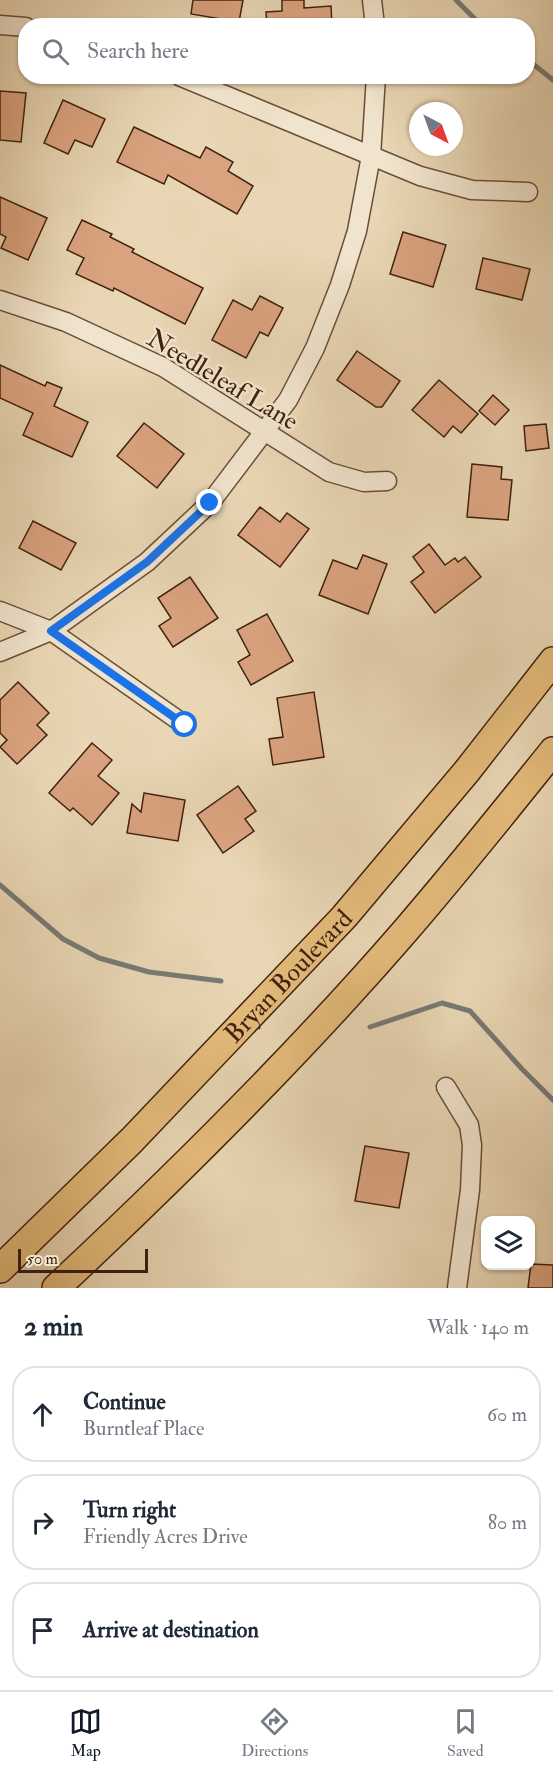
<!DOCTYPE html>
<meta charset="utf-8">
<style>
:root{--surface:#fff;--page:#f2f2f3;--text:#1f2937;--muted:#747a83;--line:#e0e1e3;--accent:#111827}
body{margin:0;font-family:"IM FELL Double Pica",serif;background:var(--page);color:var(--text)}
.controls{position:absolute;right:18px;bottom:18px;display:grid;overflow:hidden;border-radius:12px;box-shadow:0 2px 4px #0004}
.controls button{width:54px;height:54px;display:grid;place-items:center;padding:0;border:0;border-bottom:2px solid var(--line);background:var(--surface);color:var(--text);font:30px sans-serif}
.compass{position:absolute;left:409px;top:102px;width:54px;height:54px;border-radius:50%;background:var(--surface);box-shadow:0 2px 4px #0004;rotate:139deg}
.scale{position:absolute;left:18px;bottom:15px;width:130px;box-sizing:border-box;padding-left:6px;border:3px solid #40210f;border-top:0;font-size:16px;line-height:21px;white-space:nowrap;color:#40210f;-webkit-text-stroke:4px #f1e4ce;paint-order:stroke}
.stop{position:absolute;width:18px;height:18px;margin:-14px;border:4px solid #1a73e8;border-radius:50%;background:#fff}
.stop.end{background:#1a73e8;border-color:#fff;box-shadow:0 2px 6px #0008}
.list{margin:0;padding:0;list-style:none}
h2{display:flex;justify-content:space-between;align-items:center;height:78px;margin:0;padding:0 24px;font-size:26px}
h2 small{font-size:20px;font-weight:400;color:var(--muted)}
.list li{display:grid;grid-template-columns:39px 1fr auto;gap:18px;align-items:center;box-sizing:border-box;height:96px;margin:0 12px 12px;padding:0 12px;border:2px solid var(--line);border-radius:24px}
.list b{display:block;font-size:22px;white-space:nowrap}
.list p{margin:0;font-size:20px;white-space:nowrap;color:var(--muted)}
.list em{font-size:20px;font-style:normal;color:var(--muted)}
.icon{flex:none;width:33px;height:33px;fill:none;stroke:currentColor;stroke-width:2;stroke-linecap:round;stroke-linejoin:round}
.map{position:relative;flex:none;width:553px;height:1288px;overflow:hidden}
.search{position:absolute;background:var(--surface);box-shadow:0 2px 4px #0004;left:18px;right:18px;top:18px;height:66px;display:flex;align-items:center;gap:15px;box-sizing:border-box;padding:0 21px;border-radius:24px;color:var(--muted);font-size:22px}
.sheet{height:402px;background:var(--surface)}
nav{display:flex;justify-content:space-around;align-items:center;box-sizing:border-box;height:84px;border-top:2px solid var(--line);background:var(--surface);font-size:16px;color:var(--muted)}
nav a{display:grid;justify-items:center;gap:3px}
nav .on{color:var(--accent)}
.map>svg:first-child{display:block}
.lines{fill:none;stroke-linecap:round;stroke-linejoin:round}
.stream{stroke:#787a75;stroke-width:5}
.building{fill:#daa37f;stroke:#40210f;stroke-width:1.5}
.minor-casing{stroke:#6a4e38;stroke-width:21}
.highway-casing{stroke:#40210f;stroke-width:30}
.minor{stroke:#f1e4ce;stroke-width:18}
.highway{stroke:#e4bb7a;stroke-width:27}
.route{stroke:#1a73e8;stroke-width:8}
.labels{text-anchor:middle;stroke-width:5;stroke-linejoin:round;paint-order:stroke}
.street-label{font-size:26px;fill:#40210f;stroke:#f1e4ce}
</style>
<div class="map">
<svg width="553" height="1288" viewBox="0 0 553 1288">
<rect width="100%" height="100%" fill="#e9d6b4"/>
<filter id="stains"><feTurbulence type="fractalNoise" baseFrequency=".00333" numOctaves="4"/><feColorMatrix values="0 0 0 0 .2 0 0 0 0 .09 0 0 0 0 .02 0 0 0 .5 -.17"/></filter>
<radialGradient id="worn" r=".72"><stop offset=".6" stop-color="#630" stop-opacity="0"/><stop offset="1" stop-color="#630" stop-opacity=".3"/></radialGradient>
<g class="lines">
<g class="stream">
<polyline points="456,0 482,26"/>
<polyline points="528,60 553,80"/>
<polyline points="0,885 63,939 99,958 149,972 221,981"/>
<polyline points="370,1027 442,1003 470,1011 522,1069 553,1100"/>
</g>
</g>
<g class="building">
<polygon points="193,0 243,0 239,22 191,14"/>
<polygon points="282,0 304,0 304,8 331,6 332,26 267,26 266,12 282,11"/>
<polygon points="0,91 26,93 21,142 0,140"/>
<polygon points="63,100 105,119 92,147 75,140 68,154 44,143"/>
<polygon points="134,127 200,158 206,147 233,162 228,171 253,186 237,214 168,175 164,184 117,162"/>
<polygon points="0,197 47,218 28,260 1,248 6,237 0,234"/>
<polygon points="82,220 112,234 110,237 134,249 132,252 203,288 185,324 114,288 113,291 76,274 84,258 67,250"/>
<polygon points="403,232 446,245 433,287 390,274"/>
<polygon points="483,258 530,269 522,300 476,289"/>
<polygon points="260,296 283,308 268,336 260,332 246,358 212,340 233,300 252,310"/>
<polygon points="357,351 400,381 382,407 376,407 337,380"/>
<polygon points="0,365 45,386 47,382 62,388 54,406 88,422 72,457 23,435 33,413 0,398"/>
<polygon points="439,380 478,414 461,433 453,426 444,437 412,410"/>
<polygon points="493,395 509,410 495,425 479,411"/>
<polygon points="144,423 184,454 157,488 117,456"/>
<polygon points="546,424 549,448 526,451 524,426"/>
<polygon points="472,464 502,467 501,479 512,480 508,520 467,517"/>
<polygon points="260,507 280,522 287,513 309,529 280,567 238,535"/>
<polygon points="33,521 76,543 61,570 19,548"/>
<polygon points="429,544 445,565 455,558 458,562 465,557 481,577 435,613 411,582 424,572 413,557"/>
<polygon points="363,555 387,564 368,614 319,595 333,560 357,569"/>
<polygon points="190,577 218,618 173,647 159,626 171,618 158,598"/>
<polygon points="267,614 293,661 251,685 238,662 250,655 237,630"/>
<polygon points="18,682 49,713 37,725 47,735 17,764 0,747 7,740 0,733 0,700"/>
<polygon points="314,692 324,757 273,765 269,739 283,737 277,698"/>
<polygon points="92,743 112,760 98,776 119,793 92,825 73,808 70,811 49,793"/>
<polygon points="238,786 256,811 245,819 254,831 223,853 197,815"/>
<polygon points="144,793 185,800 178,841 127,833 132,804 141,812"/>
<polygon points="365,1146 409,1153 399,1208 355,1201"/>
<polygon points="531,1264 553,1265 553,1288 528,1288"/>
</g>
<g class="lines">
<defs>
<g id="minor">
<polyline points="372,0 375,26"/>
<polyline points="0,25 26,27"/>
<polyline points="179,76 420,176 472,190 528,192"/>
<polyline points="0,300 66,322 163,367 329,472 364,482 387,481"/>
<polyline points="0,611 51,631 185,725"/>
<polyline points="0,652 51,631 147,562 210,503 288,400 315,348 340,285 357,231 371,156 376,76"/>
<polyline points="446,1087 469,1125 472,1145 470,1190 457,1288"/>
</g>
<g id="highway">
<path id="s1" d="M0,1269L132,1140L344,917L467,771L553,661"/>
<path d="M56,1288C178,1174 297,1056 406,930C456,872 505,811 553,751"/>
</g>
</defs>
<use href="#minor" class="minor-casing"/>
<use href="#highway" class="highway-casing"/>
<use href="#minor" class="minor"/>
<use href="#highway" class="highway"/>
</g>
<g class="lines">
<polyline class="route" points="185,725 51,631 147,562 210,503"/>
</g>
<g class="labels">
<g class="street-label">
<text transform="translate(223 379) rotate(31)" y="9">Needleleaf Lane</text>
<text dy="9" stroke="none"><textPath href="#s1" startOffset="411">Bryan Boulevard</textPath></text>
</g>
</g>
<rect width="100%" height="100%" filter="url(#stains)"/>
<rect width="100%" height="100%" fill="url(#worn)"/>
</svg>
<div class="controls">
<button><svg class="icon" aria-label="layers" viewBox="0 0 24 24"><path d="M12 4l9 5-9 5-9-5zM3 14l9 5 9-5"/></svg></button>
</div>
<svg class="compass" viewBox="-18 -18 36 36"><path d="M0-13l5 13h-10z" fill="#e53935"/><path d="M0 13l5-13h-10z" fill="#747a83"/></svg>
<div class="scale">50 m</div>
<div class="stop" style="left:185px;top:725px"></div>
<div class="stop end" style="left:210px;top:503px"></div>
<div class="search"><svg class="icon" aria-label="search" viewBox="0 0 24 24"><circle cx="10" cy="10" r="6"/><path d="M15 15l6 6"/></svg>Search here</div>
</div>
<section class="sheet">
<h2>2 min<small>Walk · 140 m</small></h2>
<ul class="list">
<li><svg class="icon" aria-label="ahead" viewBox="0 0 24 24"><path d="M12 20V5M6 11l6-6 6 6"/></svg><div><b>Continue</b><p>Burntleaf Place</p></div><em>60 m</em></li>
<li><svg class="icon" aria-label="right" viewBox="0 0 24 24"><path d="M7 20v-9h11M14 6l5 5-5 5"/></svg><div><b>Turn right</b><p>Friendly Acres Drive</p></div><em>80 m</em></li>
<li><svg class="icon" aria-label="arrive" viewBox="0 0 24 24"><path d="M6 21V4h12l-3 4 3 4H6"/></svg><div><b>Arrive at destination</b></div></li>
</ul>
</section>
<nav>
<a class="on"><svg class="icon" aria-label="map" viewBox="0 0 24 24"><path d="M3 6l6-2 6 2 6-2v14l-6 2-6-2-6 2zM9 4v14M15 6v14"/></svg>Map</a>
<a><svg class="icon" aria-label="directions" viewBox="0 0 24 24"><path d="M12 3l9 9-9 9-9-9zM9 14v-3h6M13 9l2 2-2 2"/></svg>Directions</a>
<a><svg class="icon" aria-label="saved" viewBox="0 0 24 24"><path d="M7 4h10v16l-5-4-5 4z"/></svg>Saved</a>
</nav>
